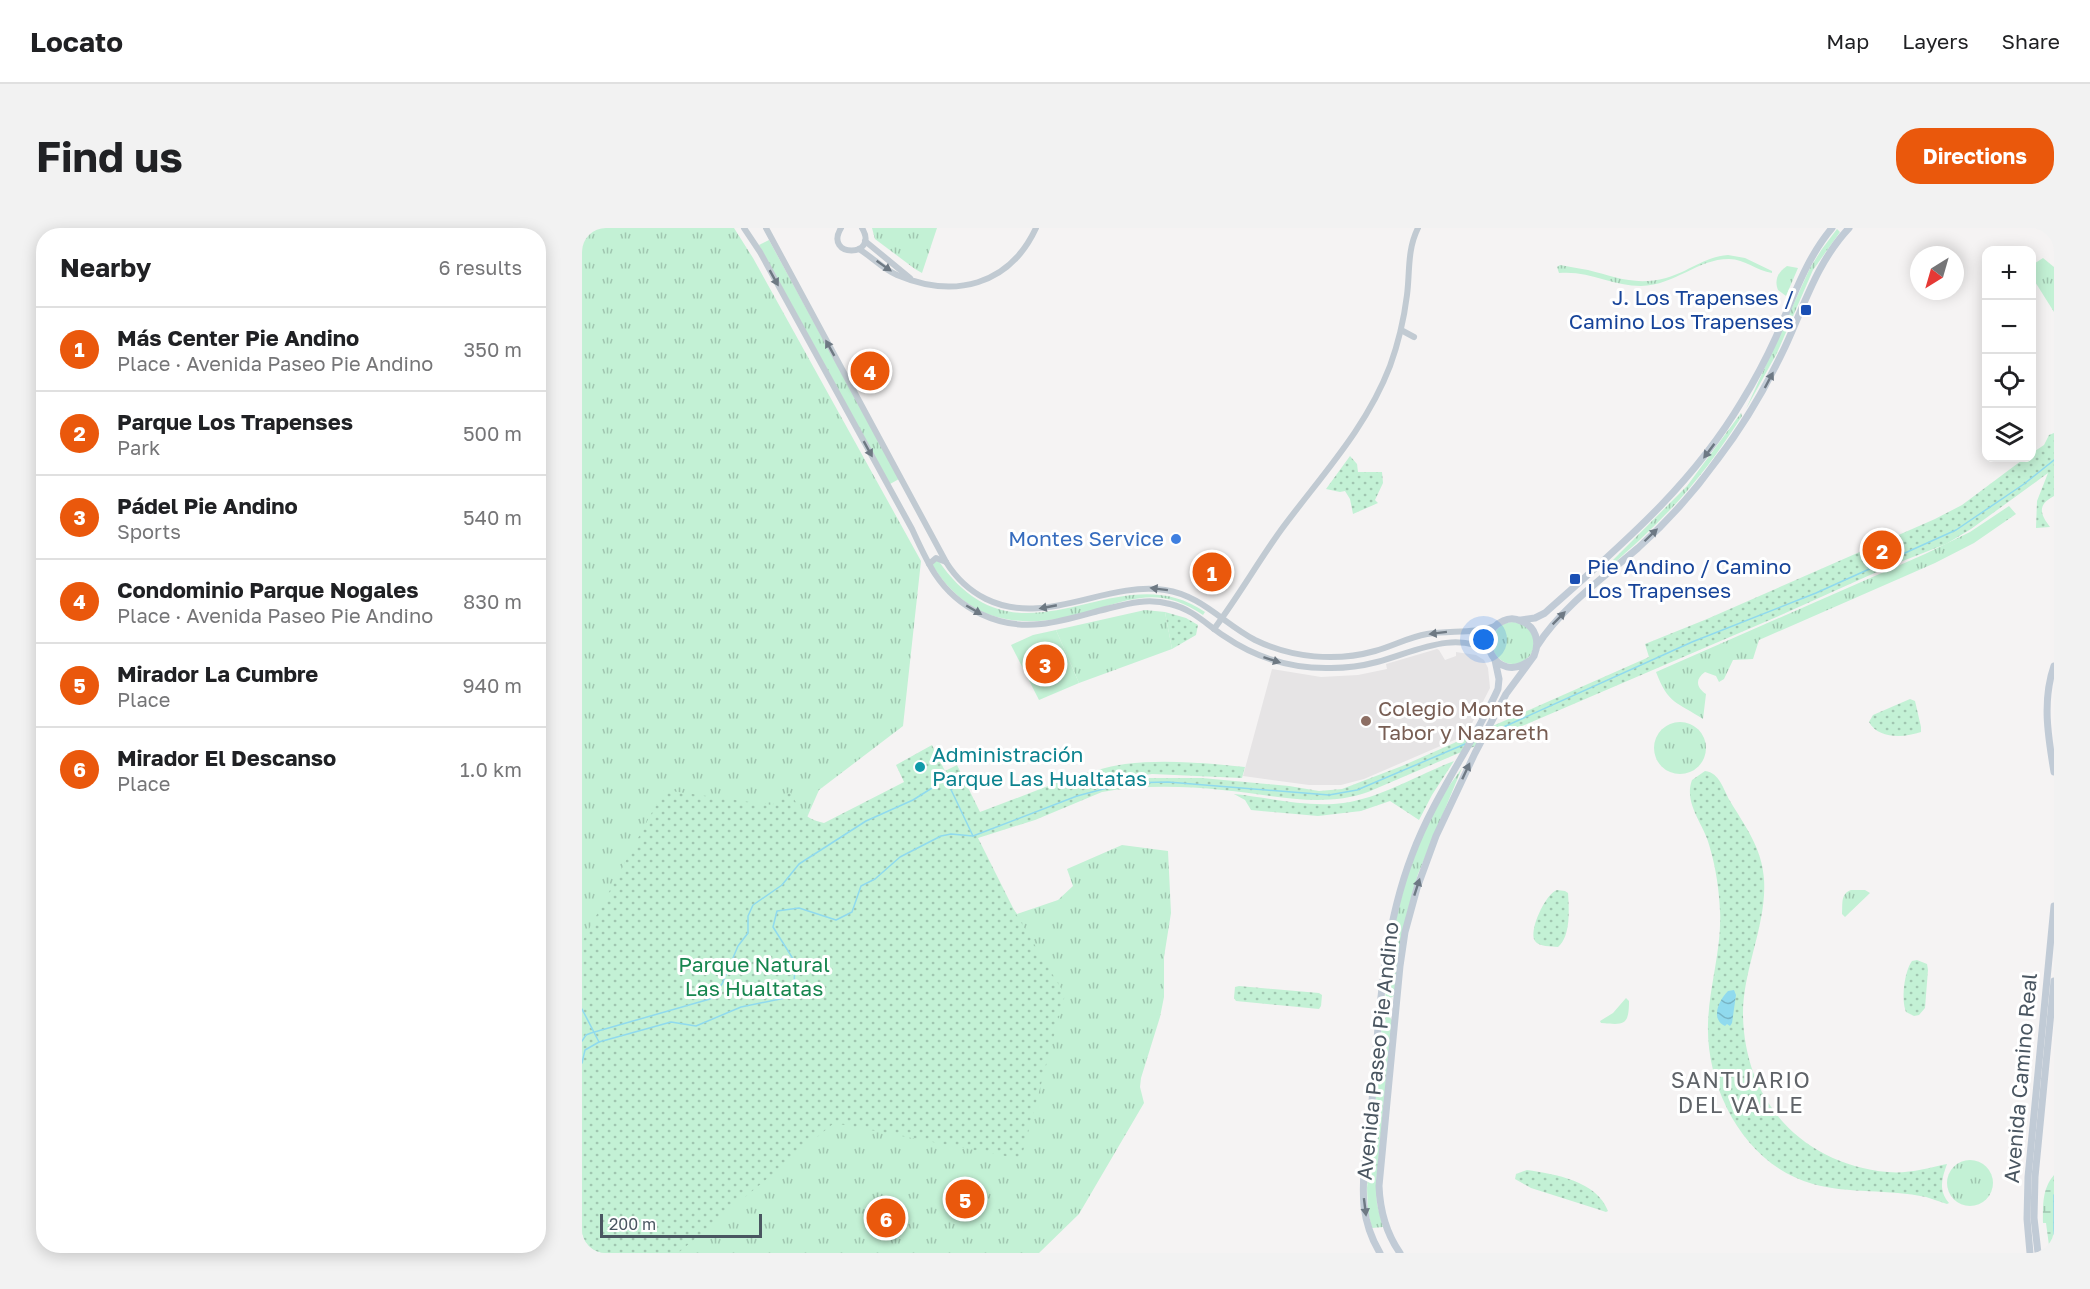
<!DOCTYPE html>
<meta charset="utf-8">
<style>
:root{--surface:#fff;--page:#f2f2f2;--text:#202124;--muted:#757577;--line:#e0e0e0;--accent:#ea580c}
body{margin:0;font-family:"Golos Text",sans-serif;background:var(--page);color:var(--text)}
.controls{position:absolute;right:18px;top:18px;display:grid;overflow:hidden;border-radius:12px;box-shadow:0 3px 15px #0003}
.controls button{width:54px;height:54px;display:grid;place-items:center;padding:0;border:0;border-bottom:2px solid var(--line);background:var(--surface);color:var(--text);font:30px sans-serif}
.compass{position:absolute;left:1328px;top:18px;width:54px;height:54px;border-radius:50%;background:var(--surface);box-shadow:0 3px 15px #0003;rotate:217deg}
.scale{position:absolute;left:18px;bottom:15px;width:162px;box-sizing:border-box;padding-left:6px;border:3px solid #4a5661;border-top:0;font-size:16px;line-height:21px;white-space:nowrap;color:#4a5661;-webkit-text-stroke:4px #fff;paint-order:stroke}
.you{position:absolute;left:902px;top:412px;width:21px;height:21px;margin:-15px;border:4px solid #fff;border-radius:50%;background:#1a73e8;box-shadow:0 0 0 9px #1a73e833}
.badge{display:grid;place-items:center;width:39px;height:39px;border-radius:50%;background:var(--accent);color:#fff;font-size:20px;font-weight:700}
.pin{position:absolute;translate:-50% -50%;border:3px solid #fff;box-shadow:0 2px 6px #0006}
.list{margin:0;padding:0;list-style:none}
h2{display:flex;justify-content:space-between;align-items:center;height:78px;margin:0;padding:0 24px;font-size:26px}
h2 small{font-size:20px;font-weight:400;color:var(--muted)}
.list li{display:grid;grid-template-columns:39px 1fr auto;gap:18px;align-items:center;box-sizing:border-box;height:84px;padding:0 24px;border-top:2px solid var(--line)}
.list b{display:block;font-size:22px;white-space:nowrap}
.list p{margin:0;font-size:20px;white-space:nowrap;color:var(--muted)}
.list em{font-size:20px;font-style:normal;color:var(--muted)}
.icon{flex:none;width:33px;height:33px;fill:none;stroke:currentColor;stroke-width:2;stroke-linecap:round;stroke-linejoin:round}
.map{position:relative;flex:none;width:1472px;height:1025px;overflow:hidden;border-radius:24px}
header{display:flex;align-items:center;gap:36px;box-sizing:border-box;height:84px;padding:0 30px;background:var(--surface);border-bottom:2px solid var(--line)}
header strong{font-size:28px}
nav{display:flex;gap:33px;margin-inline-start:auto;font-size:21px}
.intro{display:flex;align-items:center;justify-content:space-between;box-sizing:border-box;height:144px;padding:0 36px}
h1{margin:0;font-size:42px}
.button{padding:15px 27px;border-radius:24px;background:var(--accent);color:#fff;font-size:21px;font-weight:700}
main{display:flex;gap:36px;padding:0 36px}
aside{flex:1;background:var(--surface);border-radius:24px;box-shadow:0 3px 15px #0003}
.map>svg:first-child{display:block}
.education{fill:#e6e4e5}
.grass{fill:url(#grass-tufts)}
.wetland{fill:url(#wetland-marsh)}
.park{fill:url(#park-dots)}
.garden{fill:#c3f1d5}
.water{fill:url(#water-waves)}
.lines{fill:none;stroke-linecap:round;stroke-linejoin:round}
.stream{stroke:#90daee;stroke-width:1.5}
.tertiary{stroke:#c1cad2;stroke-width:6}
.secondary{stroke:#c1cbd6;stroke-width:7}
.oneway{fill:#6e7983}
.oneway2{fill:#6e7984}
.transit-dot{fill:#1a4fb4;stroke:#fff;stroke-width:2}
.shop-dot{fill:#3f7fe0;stroke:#fff;stroke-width:2}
.education-dot{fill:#8d6e63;stroke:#fff;stroke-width:2}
.culture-dot{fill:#0f9aa8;stroke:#fff;stroke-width:2}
.labels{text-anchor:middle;stroke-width:6;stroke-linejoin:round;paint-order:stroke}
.transit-label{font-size:21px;fill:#164399;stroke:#fff;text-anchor:end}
.shop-label{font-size:21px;fill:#366cbe;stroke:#fff;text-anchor:end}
.education-label{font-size:21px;fill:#785e54;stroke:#fff;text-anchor:start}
.culture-label{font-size:21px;fill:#0d838f;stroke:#fff;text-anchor:start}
.park-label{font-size:21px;fill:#17864f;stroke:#fff}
.street-label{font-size:21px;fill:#4a5661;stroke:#fff}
.neighbourhood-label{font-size:22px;letter-spacing:1.5px;fill:#5f6368;stroke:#fff}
</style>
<header>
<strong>Locato</strong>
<nav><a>Map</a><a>Layers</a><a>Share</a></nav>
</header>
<div class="intro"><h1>Find us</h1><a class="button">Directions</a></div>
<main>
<aside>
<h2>Nearby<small>6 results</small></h2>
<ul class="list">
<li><span class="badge">1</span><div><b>Más Center Pie Andino</b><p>Place · Avenida Paseo Pie Andino</p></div><em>350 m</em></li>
<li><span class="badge">2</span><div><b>Parque Los Trapenses</b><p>Park</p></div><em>500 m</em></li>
<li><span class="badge">3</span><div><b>Pádel Pie Andino</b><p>Sports</p></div><em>540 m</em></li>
<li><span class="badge">4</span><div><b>Condominio Parque Nogales</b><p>Place · Avenida Paseo Pie Andino</p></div><em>830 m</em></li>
<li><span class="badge">5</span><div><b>Mirador La Cumbre</b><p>Place</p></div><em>940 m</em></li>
<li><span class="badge">6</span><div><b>Mirador El Descanso</b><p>Place</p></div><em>1.0 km</em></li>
</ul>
</aside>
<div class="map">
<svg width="1472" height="1025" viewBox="0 0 1472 1025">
<defs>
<pattern id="grass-tufts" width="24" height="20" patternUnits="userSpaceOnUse" patternTransform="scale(1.5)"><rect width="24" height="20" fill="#c3f1d5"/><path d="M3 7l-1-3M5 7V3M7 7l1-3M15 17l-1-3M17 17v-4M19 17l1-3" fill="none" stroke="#a0c6b0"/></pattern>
<pattern id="wetland-marsh" width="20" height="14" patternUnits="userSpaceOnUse" patternTransform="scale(1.5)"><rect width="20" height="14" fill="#c3f1d5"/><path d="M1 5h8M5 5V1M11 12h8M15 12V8" fill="none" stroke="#a0c6b0"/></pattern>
<pattern id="park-dots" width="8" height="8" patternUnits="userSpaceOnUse" patternTransform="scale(1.5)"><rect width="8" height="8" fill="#c3f1d5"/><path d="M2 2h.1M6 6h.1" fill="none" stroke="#a0c6b0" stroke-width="1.8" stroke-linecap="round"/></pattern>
<pattern id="water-waves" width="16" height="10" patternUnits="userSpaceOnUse" patternTransform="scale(1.5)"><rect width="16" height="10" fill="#90daee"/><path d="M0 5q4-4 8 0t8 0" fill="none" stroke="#78b4c4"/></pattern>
</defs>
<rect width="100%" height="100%" fill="#f5f3f3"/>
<polygon class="education" points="855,421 857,422 863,432 874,428 874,424 894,427 902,432 906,440 908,460 884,507 782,551 759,557 727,557 661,548 690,441 739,449 776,447 805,441 804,436"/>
<g class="grass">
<polygon points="0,0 152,0 171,30 339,333 321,498 237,562 223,594 241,612 354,574 435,686 476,672 491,658 485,641 540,617 586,623 589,685 582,729 582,769 578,789 559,850 558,859 562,875 497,986 457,1025 0,1025"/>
<polygon points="290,0 355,0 340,45 333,41 293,11"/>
<polygon points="1255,1 1258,4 1231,42 1195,125 1164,181 1228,40 1240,21"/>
<polygon points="187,12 317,251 308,256 177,17"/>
<path d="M1146,27L1163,30L1190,43V45C1175,43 1163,31 1147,31C1115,31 1094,57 1059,58C1031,58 1006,42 977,45L975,39L978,37C987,39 996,40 1006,42C1034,49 1053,58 1084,50C1106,44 1122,29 1146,27Z"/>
<polygon points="1461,30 1472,39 1472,84 1450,49 1450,37"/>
<path d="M1205,38L1216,40L1204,68L1196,62C1192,52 1196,44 1205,38Z"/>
<path d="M1159,185L1160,188C1137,224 1112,258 1082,288C1063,308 1041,327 1020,346L1023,340L1105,258Z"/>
<path d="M1427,278L1434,286L1392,315L1353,335L1177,412L1171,431L1151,432L1142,451L1137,454L1134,448L1123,444C1113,451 1114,459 1124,466L1121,491C1095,474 1086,476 1074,444L1343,326L1388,304Z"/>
<path d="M356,332C438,452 534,322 623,384L621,387C582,361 557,368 516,381C463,398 406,403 366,358C360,352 355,343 349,336Z"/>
<polygon points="563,382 583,384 590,421 497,455 474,402"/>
<circle cx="931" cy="415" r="21"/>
<circle cx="1098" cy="520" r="26"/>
<path d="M880,540L836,646L825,685L812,768L806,771L804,769L803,764C809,700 826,626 859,570C865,560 873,550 880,540Z"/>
<path d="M1269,662H1283L1288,665L1263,689L1260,686C1261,676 1258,666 1269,662Z"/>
<path d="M1044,770L1047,773C1047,798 1042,797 1019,795L1018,793L1031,785Z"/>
<polygon points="806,787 810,792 794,955 795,976 801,999 790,1000 786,984 785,960 800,794"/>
<circle cx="1388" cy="955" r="23"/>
</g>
<path class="wetland" d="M1472,947V1025H1468L1464,995H1461C1461,977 1460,961 1472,947Z"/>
<g class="park">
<path d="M1472,205V268C1455,277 1458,286 1468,299L1454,300L1455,273L1466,245L1389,301L1364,316L1308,338L1199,387L786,564C739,581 688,566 640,562C600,558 559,557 520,564L453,592L396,610L434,686L483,767L439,931L252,895L96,1025H0V714L82,562L190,577L208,564C219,583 221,590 242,595L322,554L314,537L350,517L363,543L375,537L398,584C446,567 493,544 543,536C582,531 624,535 663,539L660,550L570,546L544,550H620L707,558L737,563L760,561L820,538L1067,429L1063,416L1125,391L1353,291L1380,277L1443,230H1450V225L1462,217L1467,207Z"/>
<polygon points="768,228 775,236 776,244 800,244 801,255 793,272 796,275 771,286 768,271 763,263 758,264 744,261"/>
<polygon points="583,384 604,390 616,397 614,407 590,421"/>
<path d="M1328,471L1333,473L1339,499V504C1322,510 1296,511 1287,494L1291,487Z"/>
<path d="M872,533L850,567L837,592L808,573L779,583L736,588L669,582L663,572L652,566C691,570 729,581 768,574C804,567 838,546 872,533Z"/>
<path d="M1123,543C1138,545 1141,561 1148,573C1163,598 1180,620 1182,651C1185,697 1161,740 1161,786C1162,873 1220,936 1306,944C1326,946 1346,940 1365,936C1360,950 1356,962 1367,975L1365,976C1358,974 1351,971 1344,969C1307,961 1267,966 1231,956C1164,938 1124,862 1126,796C1127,758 1140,721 1138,683C1137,661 1134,641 1128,620C1123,597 1101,576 1110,552Z"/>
<path d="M975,662L983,663L986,665C987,681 989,708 976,719C969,718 957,719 953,713C946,703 964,665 975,662Z"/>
<path d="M1335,732L1345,736L1346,742L1343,780L1337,787L1332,788L1324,784C1319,772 1322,744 1330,733Z"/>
<polygon points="657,758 737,765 740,767 739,778 737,781 654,773 652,770 653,759"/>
<path d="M945,942C973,946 1015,953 1026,983L1024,984L1015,981L949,960L933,951L934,946Z"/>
</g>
<polygon class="garden" points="474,402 497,455 457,472 429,417 451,407"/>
<path class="water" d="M1152,762L1154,767L1150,795L1148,798L1145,796L1143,798C1128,791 1137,772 1146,763Z"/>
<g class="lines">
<g class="stream">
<polyline points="906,506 1110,414 1234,365 1374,302 1442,256 1472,232"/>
<polyline points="0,781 17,814"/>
<polyline points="0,813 4,807 9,805 128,771 140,756 156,718 166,705 166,688 171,677 200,657 217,636 284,593 331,572 350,560 363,549 391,608"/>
<polyline points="0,835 3,822 17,814 89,794 114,798 159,779 203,770 212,758 213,734 191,699 195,683 217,680 254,692 270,684 279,658 293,651 318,629 359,608 369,606 391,608 495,568 544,555 586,554 747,567 775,562 883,516"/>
<polyline points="1472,967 1472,1010"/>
</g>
<g class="tertiary">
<path d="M162,0L178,24L330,301C337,316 344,332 353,346C376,381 417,401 459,396C478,394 498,388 516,383C541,377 563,369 588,376C610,381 624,396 642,408C674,430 711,441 749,440C765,440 780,438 795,434C830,425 873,401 908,424"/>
<path d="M184,0L364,334C374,350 388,363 404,371C463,400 522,353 583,362C619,367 642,396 673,412C710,430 754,434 793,423C811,418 827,409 845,406C868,402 892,406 913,398"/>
<path d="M259,0C241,30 298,30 280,0"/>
<polyline points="283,13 328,50"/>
<path d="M277,21C290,29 301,41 315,47C372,71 427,58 454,0"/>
<polyline points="819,102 832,109"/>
<polyline points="347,336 354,330 364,334"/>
<path d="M632,401C656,369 676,334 699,302C738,249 784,201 808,138C816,116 822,91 825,67C828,44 825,22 836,0"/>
</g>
<g class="secondary">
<path d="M939,392L953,390L963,385C1037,319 1109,259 1160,173C1173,152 1184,131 1194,109C1211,71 1223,32 1250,0"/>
<path d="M955,418C980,379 1021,350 1056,320C1085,294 1112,264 1135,232C1162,197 1184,159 1203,119C1222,78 1235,34 1267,0"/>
<path d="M1472,438C1460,473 1466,508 1472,544"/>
<path d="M798,1025C789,1010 784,995 782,978C779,943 787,907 790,873C797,790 800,705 830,627C852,568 890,518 916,461L917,451L913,432"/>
<path d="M818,1025C804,1005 798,983 797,958L818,738L823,704L835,660L854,608L893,525L924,466L952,428C958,414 954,398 939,393C933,390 927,390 921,393C889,407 915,457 947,433"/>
<polyline points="1448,1025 1445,991 1446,949 1472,678"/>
<polyline points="1456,1025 1452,990 1453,949 1472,753"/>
</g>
</g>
<defs><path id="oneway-solid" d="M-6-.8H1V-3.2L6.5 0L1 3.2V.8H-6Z" transform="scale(1.5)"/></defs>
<g class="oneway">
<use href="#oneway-solid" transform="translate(302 38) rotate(35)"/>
<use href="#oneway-solid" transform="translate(192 50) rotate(61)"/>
<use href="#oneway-solid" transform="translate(248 120) rotate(-119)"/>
<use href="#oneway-solid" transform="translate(286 221) rotate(61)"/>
<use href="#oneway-solid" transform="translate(577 361) rotate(-173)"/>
<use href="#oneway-solid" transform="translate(466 379) rotate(169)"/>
<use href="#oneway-solid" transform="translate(392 382) rotate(30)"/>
<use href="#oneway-solid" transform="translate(856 405) rotate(173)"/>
<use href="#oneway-solid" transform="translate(690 432) rotate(18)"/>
</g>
<g class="oneway2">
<use href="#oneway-solid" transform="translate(1187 152) rotate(-62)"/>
<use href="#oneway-solid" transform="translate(1127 223) rotate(127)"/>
<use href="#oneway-solid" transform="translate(1069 307) rotate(-44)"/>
<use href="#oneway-solid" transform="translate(977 390) rotate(-45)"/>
<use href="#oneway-solid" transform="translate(884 543) rotate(-65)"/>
<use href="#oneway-solid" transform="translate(835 659) rotate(-72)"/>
<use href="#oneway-solid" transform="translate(783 979) rotate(83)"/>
</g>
<g class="transit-dot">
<rect x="1218" y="76" width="12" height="12" rx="3"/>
<rect x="987" y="345" width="12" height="12" rx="3"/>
</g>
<circle class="shop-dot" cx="594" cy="311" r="6"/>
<circle class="education-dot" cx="784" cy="493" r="6"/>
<circle class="culture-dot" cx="338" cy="539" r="6"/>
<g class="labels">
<g class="transit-label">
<text x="1212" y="77">J. Los Trapenses /<tspan x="1212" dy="24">Camino Los Trapenses</tspan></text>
<text x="1005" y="346" text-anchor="start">Pie Andino / Camino<tspan x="1005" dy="24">Los Trapenses</tspan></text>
</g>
<g class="shop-label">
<text x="582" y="318">Montes Service</text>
</g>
<g class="education-label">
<text x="796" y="488">Colegio Monte<tspan x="796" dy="24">Tabor y Nazareth</tspan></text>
</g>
<g class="culture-label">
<text x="350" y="534">Administración<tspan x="350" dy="24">Parque Las Hualtatas</tspan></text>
</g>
<g class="park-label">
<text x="172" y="744">Parque Natural<tspan x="172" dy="24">Las Hualtatas</tspan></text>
</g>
<g class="street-label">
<text transform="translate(796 823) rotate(-84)" y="7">Avenida Paseo Pie Andino</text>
<text transform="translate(1439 850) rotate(-85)" y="7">Avenida Camino Real</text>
</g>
<g class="neighbourhood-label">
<text x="1159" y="860">SANTUARIO<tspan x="1159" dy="25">DEL VALLE</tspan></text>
</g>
</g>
</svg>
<div class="controls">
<button>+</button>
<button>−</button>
<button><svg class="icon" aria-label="locate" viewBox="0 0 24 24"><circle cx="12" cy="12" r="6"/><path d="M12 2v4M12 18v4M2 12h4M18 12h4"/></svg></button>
<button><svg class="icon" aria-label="layers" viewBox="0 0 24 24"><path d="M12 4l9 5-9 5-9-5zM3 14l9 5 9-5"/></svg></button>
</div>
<svg class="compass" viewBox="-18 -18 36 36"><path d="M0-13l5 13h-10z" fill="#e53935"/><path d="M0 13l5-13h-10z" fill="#757577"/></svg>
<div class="scale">200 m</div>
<div class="you"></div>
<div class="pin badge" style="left:630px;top:344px">1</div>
<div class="pin badge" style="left:1300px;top:322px">2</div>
<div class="pin badge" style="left:463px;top:436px">3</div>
<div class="pin badge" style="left:288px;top:143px">4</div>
<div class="pin badge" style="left:383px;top:971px">5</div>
<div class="pin badge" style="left:304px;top:990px">6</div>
</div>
</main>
